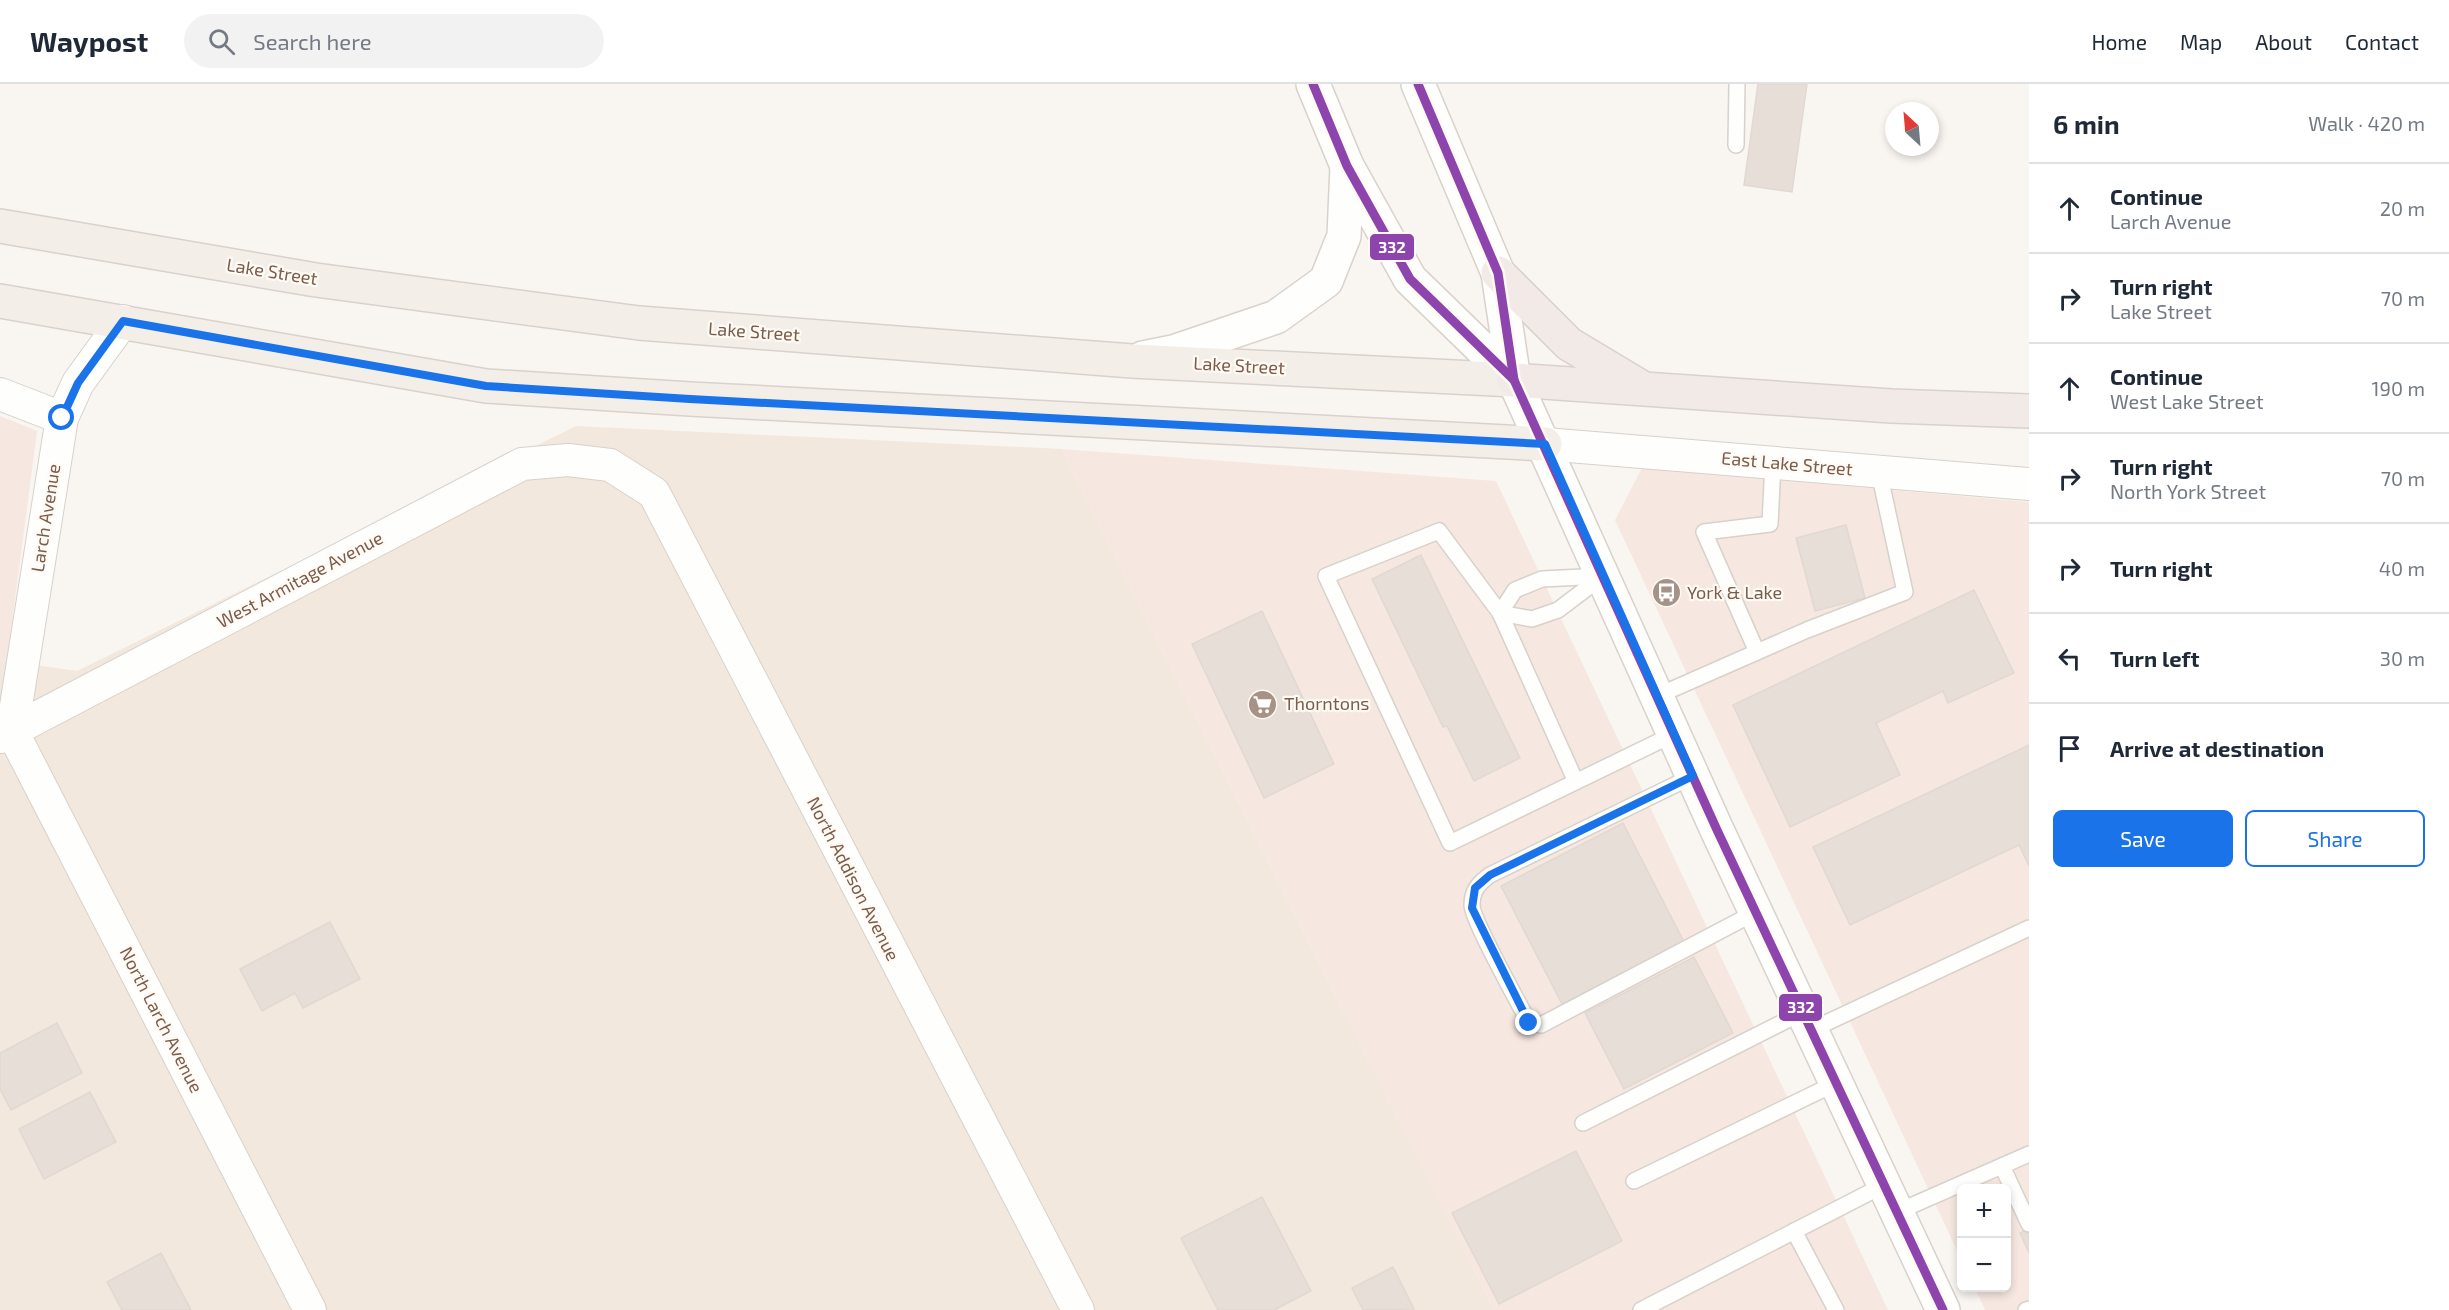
<!DOCTYPE html>
<meta charset="utf-8">
<style>
:root{--surface:#fff;--page:#f2f2f3;--text:#1f2937;--muted:#747a83;--line:#e0e1e3;--accent:#1a73e8}
body{margin:0;font-family:"Exo 2",sans-serif;background:var(--page);color:var(--text)}
.controls{position:absolute;right:18px;bottom:18px;display:grid;overflow:hidden;border-radius:9px;box-shadow:0 3px 9px #0003}
.controls button{width:54px;height:54px;display:grid;place-items:center;padding:0;border:0;border-bottom:2px solid var(--line);background:var(--surface);color:var(--text);font:30px sans-serif}
.compass{position:absolute;left:1885px;top:18px;width:54px;height:54px;border-radius:50%;background:var(--surface);box-shadow:0 3px 9px #0003;rotate:334deg}
.stop{position:absolute;width:18px;height:18px;margin:-14px;border:4px solid #1a73e8;border-radius:50%;background:#fff}
.stop.end{background:#1a73e8;border-color:#fff;box-shadow:0 2px 6px #0008}
.list{margin:0;padding:0;list-style:none}
h2{display:flex;justify-content:space-between;align-items:center;height:78px;margin:0;padding:0 24px;font-size:26px}
h2 small{font-size:20px;font-weight:400;color:var(--muted)}
.list li{display:grid;grid-template-columns:39px 1fr auto;gap:18px;align-items:center;box-sizing:border-box;height:90px;padding:0 24px;border-top:2px solid var(--line)}
.list b{display:block;font-size:22px;white-space:nowrap}
.list p{margin:0;font-size:20px;white-space:nowrap;color:var(--muted)}
.list em{font-size:20px;font-style:normal;color:var(--muted)}
.actions{display:flex;gap:12px;padding:18px 24px}
.actions a{flex:1;padding:14px 0;border:2px solid var(--accent);border-radius:9px;text-align:center;font-size:21px;color:var(--accent)}
.actions .main{background:var(--accent);color:#fff}
.icon{flex:none;width:33px;height:33px;fill:none;stroke:currentColor;stroke-width:2;stroke-linecap:round;stroke-linejoin:round}
.map{position:relative;flex:none;width:2029px;height:1226px;overflow:hidden}
header{display:flex;align-items:center;gap:36px;box-sizing:border-box;height:84px;padding:0 30px;background:var(--surface);border-bottom:2px solid var(--line)}
header strong{font-size:28px}
nav{display:flex;gap:33px;margin-inline-start:auto;font-size:21px}
.search{width:420px;height:54px;background:var(--page);display:flex;align-items:center;gap:15px;box-sizing:border-box;padding:0 21px;border-radius:33px;color:var(--muted);font-size:22px}
main{display:flex}
aside{flex:1;background:var(--surface)}
.map>svg:first-child{display:block}
.residential{fill:#f2e8de}
.commercial{fill:#f6e8e1}
.building{fill:#e6ded7;stroke:#e2d8d2;stroke-width:1.5}
.lines{fill:none;stroke-linecap:round;stroke-linejoin:round}
.service-casing{stroke:#d7d1cb;stroke-width:18}
.minor-casing{stroke:#d7d1cb;stroke-width:34}
.secondary-casing{stroke:#d9d2cb;stroke-width:36}
.primary-casing{stroke:#dad1cc;stroke-width:36}
.motorway-casing{stroke:#dad1cc;stroke-width:36}
.service{stroke:#fefefd;stroke-width:15}
.minor{stroke:#fefefd;stroke-width:32}
.secondary{stroke:#fefefd;stroke-width:33}
.primary{stroke:#f3eee8;stroke-width:33}
.motorway{stroke:#f2eae7;stroke-width:33}
.bus-1-casing{stroke:#fffaf3;stroke-width:14}
.bus-1{stroke:#8e44ad;stroke-width:9}
.route{stroke:#1a73e8;stroke-width:8}
.labels{text-anchor:middle;stroke-width:4.5;stroke-linejoin:round;paint-order:stroke}
.street-label{font-size:18px;fill:#7a5c4d;stroke:#fffaf3}
.poi-label{font-size:18px;fill:#7a5c4d;stroke:#fffaf3;text-anchor:start}
.line-badge{stroke:#fffaf3;stroke-width:2}
.badge-label{font-size:16px;text-anchor:middle;font-weight:bold;fill:#fff}
</style>
<header>
<strong>Waypost</strong>
<div class="search"><svg class="icon" aria-label="search" viewBox="0 0 24 24"><circle cx="10" cy="10" r="6"/><path d="M15 15l6 6"/></svg>Search here</div>
<nav><a>Home</a><a>Map</a><a>About</a><a>Contact</a></nav>
</header>
<main>
<div class="map">
<svg width="2029" height="1226" viewBox="0 0 2029 1226">
<rect width="100%" height="100%" fill="#f9f5f0"/>
<polygon class="residential" points="576,342 1061,365 1494,1226 0,1226 0,576 77,587"/>
<g class="commercial">
<polygon points="0,332 37,347 7,577 0,576"/>
<polygon points="1061,365 1496,397 1888,1226 1494,1226"/>
<polygon points="1642,384 2029,418 2029,1226 1985,1226 1975,1204 2006,1204 2006,1104 1962,1104 1961,1175 1615,436"/>
</g>
<g class="building">
<polygon points="1758,0 1807,0 1792,108 1744,101"/>
<polygon points="1846,441 1865,514 1815,527 1796,454"/>
<polygon points="1421,471 1520,674 1474,697 1447,642 1443,643 1372,495"/>
<polygon points="1974,506 2014,589 1948,619 1943,607 1876,639 1900,691 1790,743 1733,621"/>
<polygon points="1262,527 1334,680 1264,714 1192,560"/>
<polygon points="2029,661 2029,782 2019,761 1850,841 1813,763"/>
<polygon points="1623,739 1684,858 1562,920 1501,802"/>
<polygon points="330,838 360,895 303,924 295,909 262,927 240,885"/>
<polygon points="1694,873 1733,949 1624,1005 1585,929"/>
<polygon points="57,939 82,989 11,1026 0,1005 0,969"/>
<polygon points="90,1008 116,1058 44,1095 19,1045"/>
<polygon points="1576,1067 1622,1157 1499,1220 1452,1129"/>
<polygon points="1262,1113 1311,1207 1274,1226 1218,1226 1181,1154"/>
<polygon points="2029,1144 2029,1169 2020,1149"/>
<polygon points="161,1169 191,1226 122,1226 107,1198"/>
<polygon points="1393,1183 1414,1225 1363,1226 1352,1204"/>
</g>
<g class="lines">
<defs>
<g id="service">
<polyline points="1736,61 1737,0"/>
<polyline points="1500,529 1515,506 1542,495 1603,492"/>
<polyline points="1500,529 1532,535 1558,526 1603,492"/>
<polyline points="1757,568 1704,448 1770,440 1773,379"/>
<polyline points="1657,612 1807,546 1905,508 1879,388"/>
<path d="M1693,692L1490,791C1479,799 1472,806 1472,821C1472,836 1519,919 1529,939L1541,941L1756,828"/>
<polyline points="1576,698 1500,529 1439,447 1326,492 1450,759 1674,650"/>
<polyline points="1811,946 2029,844"/>
<polyline points="1583,1039 1803,928"/>
<polyline points="2002,1082 2029,1140"/>
<polyline points="1634,1097 1836,999"/>
<polyline points="1897,1128 2029,1070"/>
<polyline points="1794,1147 1836,1226"/>
<polyline points="1641,1226 1884,1101"/>
<polyline points="2026,1226 2029,1225"/>
</g>
<g id="minor">
<polyline points="123,237 78,299 62,334 12,647 310,1226"/>
<polyline points="0,310 62,334"/>
<polyline points="1545,360 2029,400"/>
<polyline points="0,653 522,380 568,376 610,381 654,409 1078,1226"/>
</g>
<g id="secondary">
<polyline points="1313,0 1347,82 1410,195 1514,296"/>
<polyline points="1418,0 1498,189 1514,296 1717,746 1943,1226"/>
<polyline points="1143,274 1173,268 1276,233 1326,197 1344,152 1347,82"/>
</g>
<g id="primary">
<polyline points="0,142 316,196 639,239 1132,277 1514,296"/>
<polyline points="0,217 486,302 690,315 1545,360"/>
</g>
<g id="motorway">
<polyline points="1498,189 1569,260 1639,302"/>
<polyline points="1514,296 1891,322 2029,327"/>
</g>
</defs>
<use href="#service" class="service-casing"/>
<use href="#minor" class="minor-casing"/>
<use href="#secondary" class="secondary-casing"/>
<use href="#primary" class="primary-casing"/>
<use href="#motorway" class="motorway-casing"/>
<use href="#service" class="service"/>
<use href="#minor" class="minor"/>
<use href="#secondary" class="secondary"/>
<use href="#primary" class="primary"/>
<use href="#motorway" class="motorway"/>
<defs>
<g id="bus-1">
<polyline points="1313,0 1347,82 1410,195 1514,296"/>
<polyline points="1418,0 1498,189 1514,296 1717,746 1943,1226"/>
</g>
</defs>
<use href="#bus-1" class="bus-1-casing"/>
<use href="#bus-1" class="bus-1"/>
</g>
<g class="lines">
<polyline class="route" points="62,334 78,299 123,237 486,302 690,315 1545,360 1693,692 1490,791 1475,804 1472,824 1529,939"/>
</g>
<defs>
<symbol id="bus-disc" viewBox="-11 -11 22 22"><circle r="9.5" fill="#a69286" stroke="#fffaf3"/><path d="M-5-6H5V4H4V6H2V4H-2V6H-4V4H-5ZM-3.5-4V0h7V-4ZM-3.5 1.2v1.5H-2V1.2ZM2 1.2v1.5H3.5V1.2Z" fill="#fff"/></symbol>
<symbol id="supermarket-disc" viewBox="-11 -11 22 22"><circle r="9.5" fill="#a69286" stroke="#fffaf3"/><path d="M-6-5.5h2.5l.6 2H6L4.5 2H-2.5L-4.4-4H-6ZM-1.5 3.2a1.3 1.3 0 1 0 .1 0ZM3 3.2a1.3 1.3 0 1 0 .1 0Z" fill="#fff"/></symbol>
</defs>
<g fill-rule="evenodd">
<use href="#bus-disc" x="1650" y="492" width="33" height="33"/>
<use href="#supermarket-disc" x="1246" y="604" width="33" height="33"/>
</g>
<g class="labels">
<g class="street-label">
<text transform="translate(272 188) rotate(9)" y="6">Lake Street</text>
<text transform="translate(754 248) rotate(4)" y="6">Lake Street</text>
<text transform="translate(1239 282) rotate(3)" y="6">Lake Street</text>
<text transform="translate(1787 380) rotate(5)" y="6">East Lake Street</text>
<text transform="translate(46 434) rotate(-81)" y="6">Larch Avenue</text>
<text transform="translate(300 496) rotate(-28)" y="6">West Armitage Avenue</text>
<text transform="translate(853 795) rotate(63)" y="6">North Addison Avenue</text>
<text transform="translate(161 936) rotate(63)" y="6">North Larch Avenue</text>
</g>
<g class="poi-label">
<text x="1687" y="515">York &amp; Lake</text>
<text x="1284" y="626">Thorntons</text>
</g>
</g>
<g class="line-badge">
<rect x="1369" y="149" width="46" height="28" rx="6" fill="#8e44ad"/>
<rect x="1778" y="909" width="45" height="29" rx="6" fill="#8e44ad"/>
</g>
<g class="badge-label">
<text x="1392" y="169">332</text>
<text x="1801" y="929">332</text>
</g>
</svg>
<div class="controls">
<button>+</button>
<button>−</button>
</div>
<svg class="compass" viewBox="-18 -18 36 36"><path d="M0-13l5 13h-10z" fill="#e53935"/><path d="M0 13l5-13h-10z" fill="#747a83"/></svg>
<div class="stop" style="left:62px;top:334px"></div>
<div class="stop end" style="left:1529px;top:939px"></div>
</div>
<aside>
<h2>6 min<small>Walk · 420 m</small></h2>
<ul class="list">
<li><svg class="icon" aria-label="ahead" viewBox="0 0 24 24"><path d="M12 20V5M6 11l6-6 6 6"/></svg><div><b>Continue</b><p>Larch Avenue</p></div><em>20 m</em></li>
<li><svg class="icon" aria-label="right" viewBox="0 0 24 24"><path d="M7 20v-9h11M14 6l5 5-5 5"/></svg><div><b>Turn right</b><p>Lake Street</p></div><em>70 m</em></li>
<li><svg class="icon" aria-label="ahead" viewBox="0 0 24 24"><path d="M12 20V5M6 11l6-6 6 6"/></svg><div><b>Continue</b><p>West Lake Street</p></div><em>190 m</em></li>
<li><svg class="icon" aria-label="right" viewBox="0 0 24 24"><path d="M7 20v-9h11M14 6l5 5-5 5"/></svg><div><b>Turn right</b><p>North York Street</p></div><em>70 m</em></li>
<li><svg class="icon" aria-label="right" viewBox="0 0 24 24"><path d="M7 20v-9h11M14 6l5 5-5 5"/></svg><div><b>Turn right</b></div><em>40 m</em></li>
<li><svg class="icon" aria-label="left" viewBox="0 0 24 24"><path d="M17 20v-9H6M10 6l-5 5 5 5"/></svg><div><b>Turn left</b></div><em>30 m</em></li>
<li><svg class="icon" aria-label="arrive" viewBox="0 0 24 24"><path d="M6 21V4h12l-3 4 3 4H6"/></svg><div><b>Arrive at destination</b></div></li>
</ul>
<div class="actions"><a class="main">Save</a><a>Share</a></div>
</aside>
</main>
